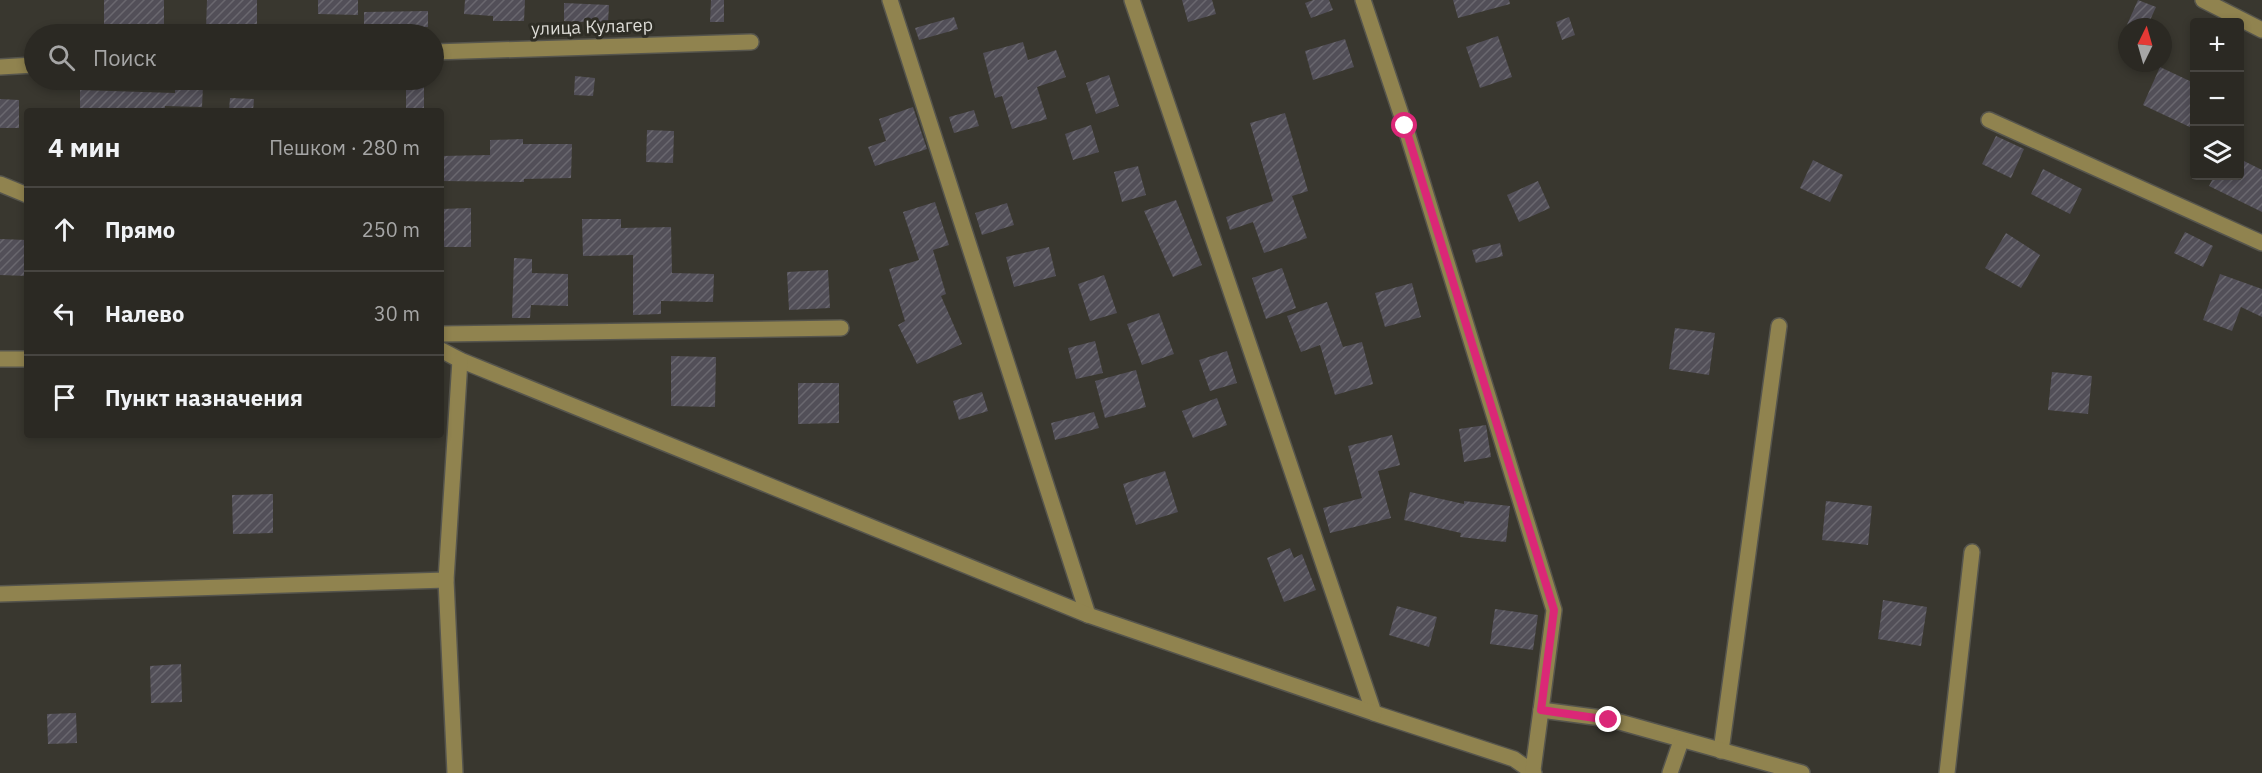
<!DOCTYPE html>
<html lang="ru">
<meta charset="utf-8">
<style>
:root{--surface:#2b2923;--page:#33312b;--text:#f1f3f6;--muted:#a6a6a6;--line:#474541}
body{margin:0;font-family:"IBM Plex Sans",sans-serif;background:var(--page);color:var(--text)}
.controls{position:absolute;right:18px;top:18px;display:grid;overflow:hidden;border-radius:6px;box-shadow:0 3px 9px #0003}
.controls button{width:54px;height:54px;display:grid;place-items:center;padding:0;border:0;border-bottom:2px solid var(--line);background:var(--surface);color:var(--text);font:30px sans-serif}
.compass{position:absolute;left:2118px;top:18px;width:54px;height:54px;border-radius:50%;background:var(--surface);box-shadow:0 3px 9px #0003;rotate:5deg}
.stop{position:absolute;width:18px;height:18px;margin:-14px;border:4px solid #db2777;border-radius:50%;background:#fff}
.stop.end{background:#db2777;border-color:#fff;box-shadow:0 2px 6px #0008}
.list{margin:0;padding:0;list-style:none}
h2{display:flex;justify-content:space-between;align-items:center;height:78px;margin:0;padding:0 24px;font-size:26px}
h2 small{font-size:20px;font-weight:400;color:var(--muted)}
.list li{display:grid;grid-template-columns:39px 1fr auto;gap:18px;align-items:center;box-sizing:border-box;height:84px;padding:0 24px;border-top:2px solid var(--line)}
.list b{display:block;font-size:22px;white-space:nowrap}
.list em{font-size:20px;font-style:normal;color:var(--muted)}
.icon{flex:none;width:33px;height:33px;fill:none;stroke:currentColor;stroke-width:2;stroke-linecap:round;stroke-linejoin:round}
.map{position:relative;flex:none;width:2262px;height:773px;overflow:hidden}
.search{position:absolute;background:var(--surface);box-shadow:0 3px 9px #0003;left:24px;top:24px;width:420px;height:66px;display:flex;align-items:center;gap:15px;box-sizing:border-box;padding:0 21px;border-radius:33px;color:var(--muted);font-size:22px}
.panel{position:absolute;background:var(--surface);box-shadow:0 3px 9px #0003;left:24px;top:108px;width:420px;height:330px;border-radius:6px}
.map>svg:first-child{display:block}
.building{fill:url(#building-hatch)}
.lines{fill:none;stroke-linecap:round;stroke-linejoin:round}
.minor-casing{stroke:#56554d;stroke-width:18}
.minor{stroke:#90834f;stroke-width:15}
.route{stroke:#db2777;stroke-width:8}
.labels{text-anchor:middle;stroke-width:6;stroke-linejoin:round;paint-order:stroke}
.street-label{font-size:18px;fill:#dcdbd6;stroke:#2e2d25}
</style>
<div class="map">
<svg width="2262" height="773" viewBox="0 0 2262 773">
<defs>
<pattern id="building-hatch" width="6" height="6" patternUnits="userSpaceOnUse" patternTransform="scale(1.5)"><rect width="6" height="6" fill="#524f58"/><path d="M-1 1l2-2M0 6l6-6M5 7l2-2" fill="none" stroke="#6a686f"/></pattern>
</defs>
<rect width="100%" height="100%" fill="#39372f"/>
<g class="building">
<polygon points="104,0 164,0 164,28 104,29"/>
<polygon points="207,0 257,0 257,32 241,32 241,29 206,29"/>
<polygon points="318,0 358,0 358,15 318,14"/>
<polygon points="465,0 525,0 524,21 493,21 493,16 464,14"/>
<polygon points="711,0 724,0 724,22 710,22"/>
<polygon points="1182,0 1212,0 1216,14 1188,22"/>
<polygon points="1313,0 1329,0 1333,10 1311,18 1305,3"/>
<polygon points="1453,0 1509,0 1510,4 1458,18"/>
<polygon points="2138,0 2156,7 2147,27 2126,27"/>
<polygon points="564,3 609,5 608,23 564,21"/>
<polygon points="428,11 428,27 364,27 364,12"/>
<polygon points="954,17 958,29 919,40 915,28"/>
<polygon points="1569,17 1575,35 1562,40 1556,22"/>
<polygon points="1498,36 1512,77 1480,88 1466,47"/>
<polygon points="1345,39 1354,67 1313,80 1305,51"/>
<polygon points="1023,42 1028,60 1056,50 1066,77 1037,87 1047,119 1012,129 1002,96 995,98 983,53"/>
<polygon points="2160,67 2194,83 2194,129 2143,105"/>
<polygon points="1109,75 1119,106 1096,114 1086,83"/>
<polygon points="575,76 595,78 593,96 574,95"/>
<rect x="406" y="83" width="18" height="28"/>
<polygon points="175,84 203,85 202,107 165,106 165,111 80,111 80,90 175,93"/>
<polygon points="230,98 254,99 253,111 229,111"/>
<polygon points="0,99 19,100 19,128 0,128"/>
<polygon points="913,107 927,149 875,166 868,147 886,141 879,119"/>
<polygon points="974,110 979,126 954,133 949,117"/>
<polygon points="1285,113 1308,191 1292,196 1307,238 1264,253 1253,222 1230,230 1226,217 1273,201 1250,123"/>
<polygon points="1091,125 1099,152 1073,160 1065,134"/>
<polygon points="647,130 674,131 673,163 646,162"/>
<polygon points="1996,136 2024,149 2011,178 1982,164"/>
<polygon points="523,139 523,144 572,144 571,178 524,179 524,182 441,181 441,156 490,155 490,140"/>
<polygon points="2240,159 2262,170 2262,212 2209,186 2214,176 2240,176"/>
<polygon points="1813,160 1843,175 1830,202 1800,188"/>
<polygon points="1138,166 1146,195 1122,202 1114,172"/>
<polygon points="2043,169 2082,189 2070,214 2031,194"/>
<polygon points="1538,181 1550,208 1519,222 1507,195"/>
<polygon points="1176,200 1202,265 1173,277 1144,211"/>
<polygon points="935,202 949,245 933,250 946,294 941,296 962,344 917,364 898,325 905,321 889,269 919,260 903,212"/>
<polygon points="1007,203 1014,225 982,235 975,213"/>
<polygon points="471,208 471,247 441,247 441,209"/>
<polygon points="582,219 621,219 621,228 671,227 672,273 714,274 713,302 661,301 661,314 633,315 633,255 583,256"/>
<polygon points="2185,232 2213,246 2203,267 2174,253"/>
<polygon points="2006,233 2040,255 2021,288 1985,268"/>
<polygon points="0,239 27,240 27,276 0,275"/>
<polygon points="1500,243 1503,256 1476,263 1472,250"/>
<polygon points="1049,247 1056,276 1014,287 1006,257"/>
<polygon points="514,258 532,259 532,273 568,274 568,306 531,305 530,318 512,318"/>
<polygon points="1282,268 1296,308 1266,319 1252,278"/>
<polygon points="828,270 830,308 789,310 787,272"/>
<polygon points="2220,274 2262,289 2262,317 2241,307 2232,331 2203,320"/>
<polygon points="1104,275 1117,313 1090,321 1078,284"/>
<polygon points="1412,283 1421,317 1385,327 1375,293"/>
<polygon points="1327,302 1343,347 1362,342 1373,384 1335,395 1320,345 1301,352 1287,316"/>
<polygon points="1159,313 1174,354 1142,365 1127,324"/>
<polygon points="1675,328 1715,333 1709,375 1669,369"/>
<polygon points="1095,341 1103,373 1076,379 1068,348"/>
<polygon points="1227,351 1237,383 1210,391 1199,360"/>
<polygon points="671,356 716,357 715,407 671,406"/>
<polygon points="1136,370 1146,407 1105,418 1095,381"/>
<polygon points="2052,372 2092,376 2088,414 2048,410"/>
<polygon points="798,383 839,383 839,423 798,424"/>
<polygon points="982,392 988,411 959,420 953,401"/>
<polygon points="1217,398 1227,425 1193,438 1182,411"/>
<polygon points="1094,412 1099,428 1055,440 1051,423"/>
<polygon points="1486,425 1491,457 1464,462 1459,429"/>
<polygon points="1392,435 1400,465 1378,471 1391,518 1330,533 1323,508 1362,498 1348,446"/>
<polygon points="1165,471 1178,512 1136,525 1123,484"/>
<polygon points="1410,492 1464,504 1464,501 1510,506 1506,542 1460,537 1461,533 1404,520"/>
<polygon points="273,494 273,533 233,534 232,495"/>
<polygon points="1826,501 1872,506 1868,545 1822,540"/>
<polygon points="1290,548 1294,558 1302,554 1316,590 1284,602 1267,558"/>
<polygon points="1883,600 1927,607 1921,646 1878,639"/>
<polygon points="1397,606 1437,617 1429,647 1389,635"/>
<polygon points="1495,609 1538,615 1533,650 1490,644"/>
<polygon points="181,664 182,702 151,703 150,666"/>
<polygon points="76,713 77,743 48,744 47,714"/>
</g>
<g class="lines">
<defs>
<g id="minor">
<polyline points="890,0 1088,615"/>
<polyline points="1132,0 1374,713 1514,759 1534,773"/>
<polyline points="1363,0 1405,126 1554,610 1541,710"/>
<polyline points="2203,0 2262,30"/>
<polyline points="434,52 751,42"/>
<polyline points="0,67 34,65"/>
<polyline points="1989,120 2262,243"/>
<polyline points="0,184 27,195"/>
<polyline points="441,334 841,328"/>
<polyline points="441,350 460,360 1088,615 1374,713"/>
<polyline points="0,359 27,359"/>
<polyline points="0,594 446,580"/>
<polyline points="1721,751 1779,326"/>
<polyline points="1533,770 1541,710 1609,719 1802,773"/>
<polyline points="455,773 446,580 460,360"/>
<polyline points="1670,773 1681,741"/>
<polyline points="1947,773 1972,552"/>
</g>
</defs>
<use href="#minor" class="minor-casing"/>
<use href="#minor" class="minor"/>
</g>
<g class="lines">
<polyline class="route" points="1405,126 1554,610 1541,710 1609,720"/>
</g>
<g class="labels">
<g class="street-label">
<text transform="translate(592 27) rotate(-2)" y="6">улица Кулагер</text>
</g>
</g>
</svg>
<div class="controls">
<button>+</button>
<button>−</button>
<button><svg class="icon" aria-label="layers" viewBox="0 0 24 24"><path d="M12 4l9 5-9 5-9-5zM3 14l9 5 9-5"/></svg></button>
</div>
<svg class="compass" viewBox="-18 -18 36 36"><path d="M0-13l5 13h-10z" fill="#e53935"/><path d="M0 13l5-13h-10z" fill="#a6a6a6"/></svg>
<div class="stop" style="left:1405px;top:126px"></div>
<div class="stop end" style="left:1609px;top:720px"></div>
<div class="search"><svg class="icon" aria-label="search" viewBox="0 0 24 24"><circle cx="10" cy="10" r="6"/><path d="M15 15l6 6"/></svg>Поиск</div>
<section class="panel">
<h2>4 мин<small>Пешком · 280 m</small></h2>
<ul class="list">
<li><svg class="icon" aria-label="ahead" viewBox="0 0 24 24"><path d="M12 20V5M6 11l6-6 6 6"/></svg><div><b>Прямо</b></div><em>250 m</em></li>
<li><svg class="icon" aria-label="left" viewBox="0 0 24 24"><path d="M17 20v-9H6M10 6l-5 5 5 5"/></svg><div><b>Налево</b></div><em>30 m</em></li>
<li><svg class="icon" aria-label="arrive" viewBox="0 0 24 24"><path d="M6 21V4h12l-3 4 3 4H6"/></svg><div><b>Пункт назначения</b></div></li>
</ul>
</section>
</div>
